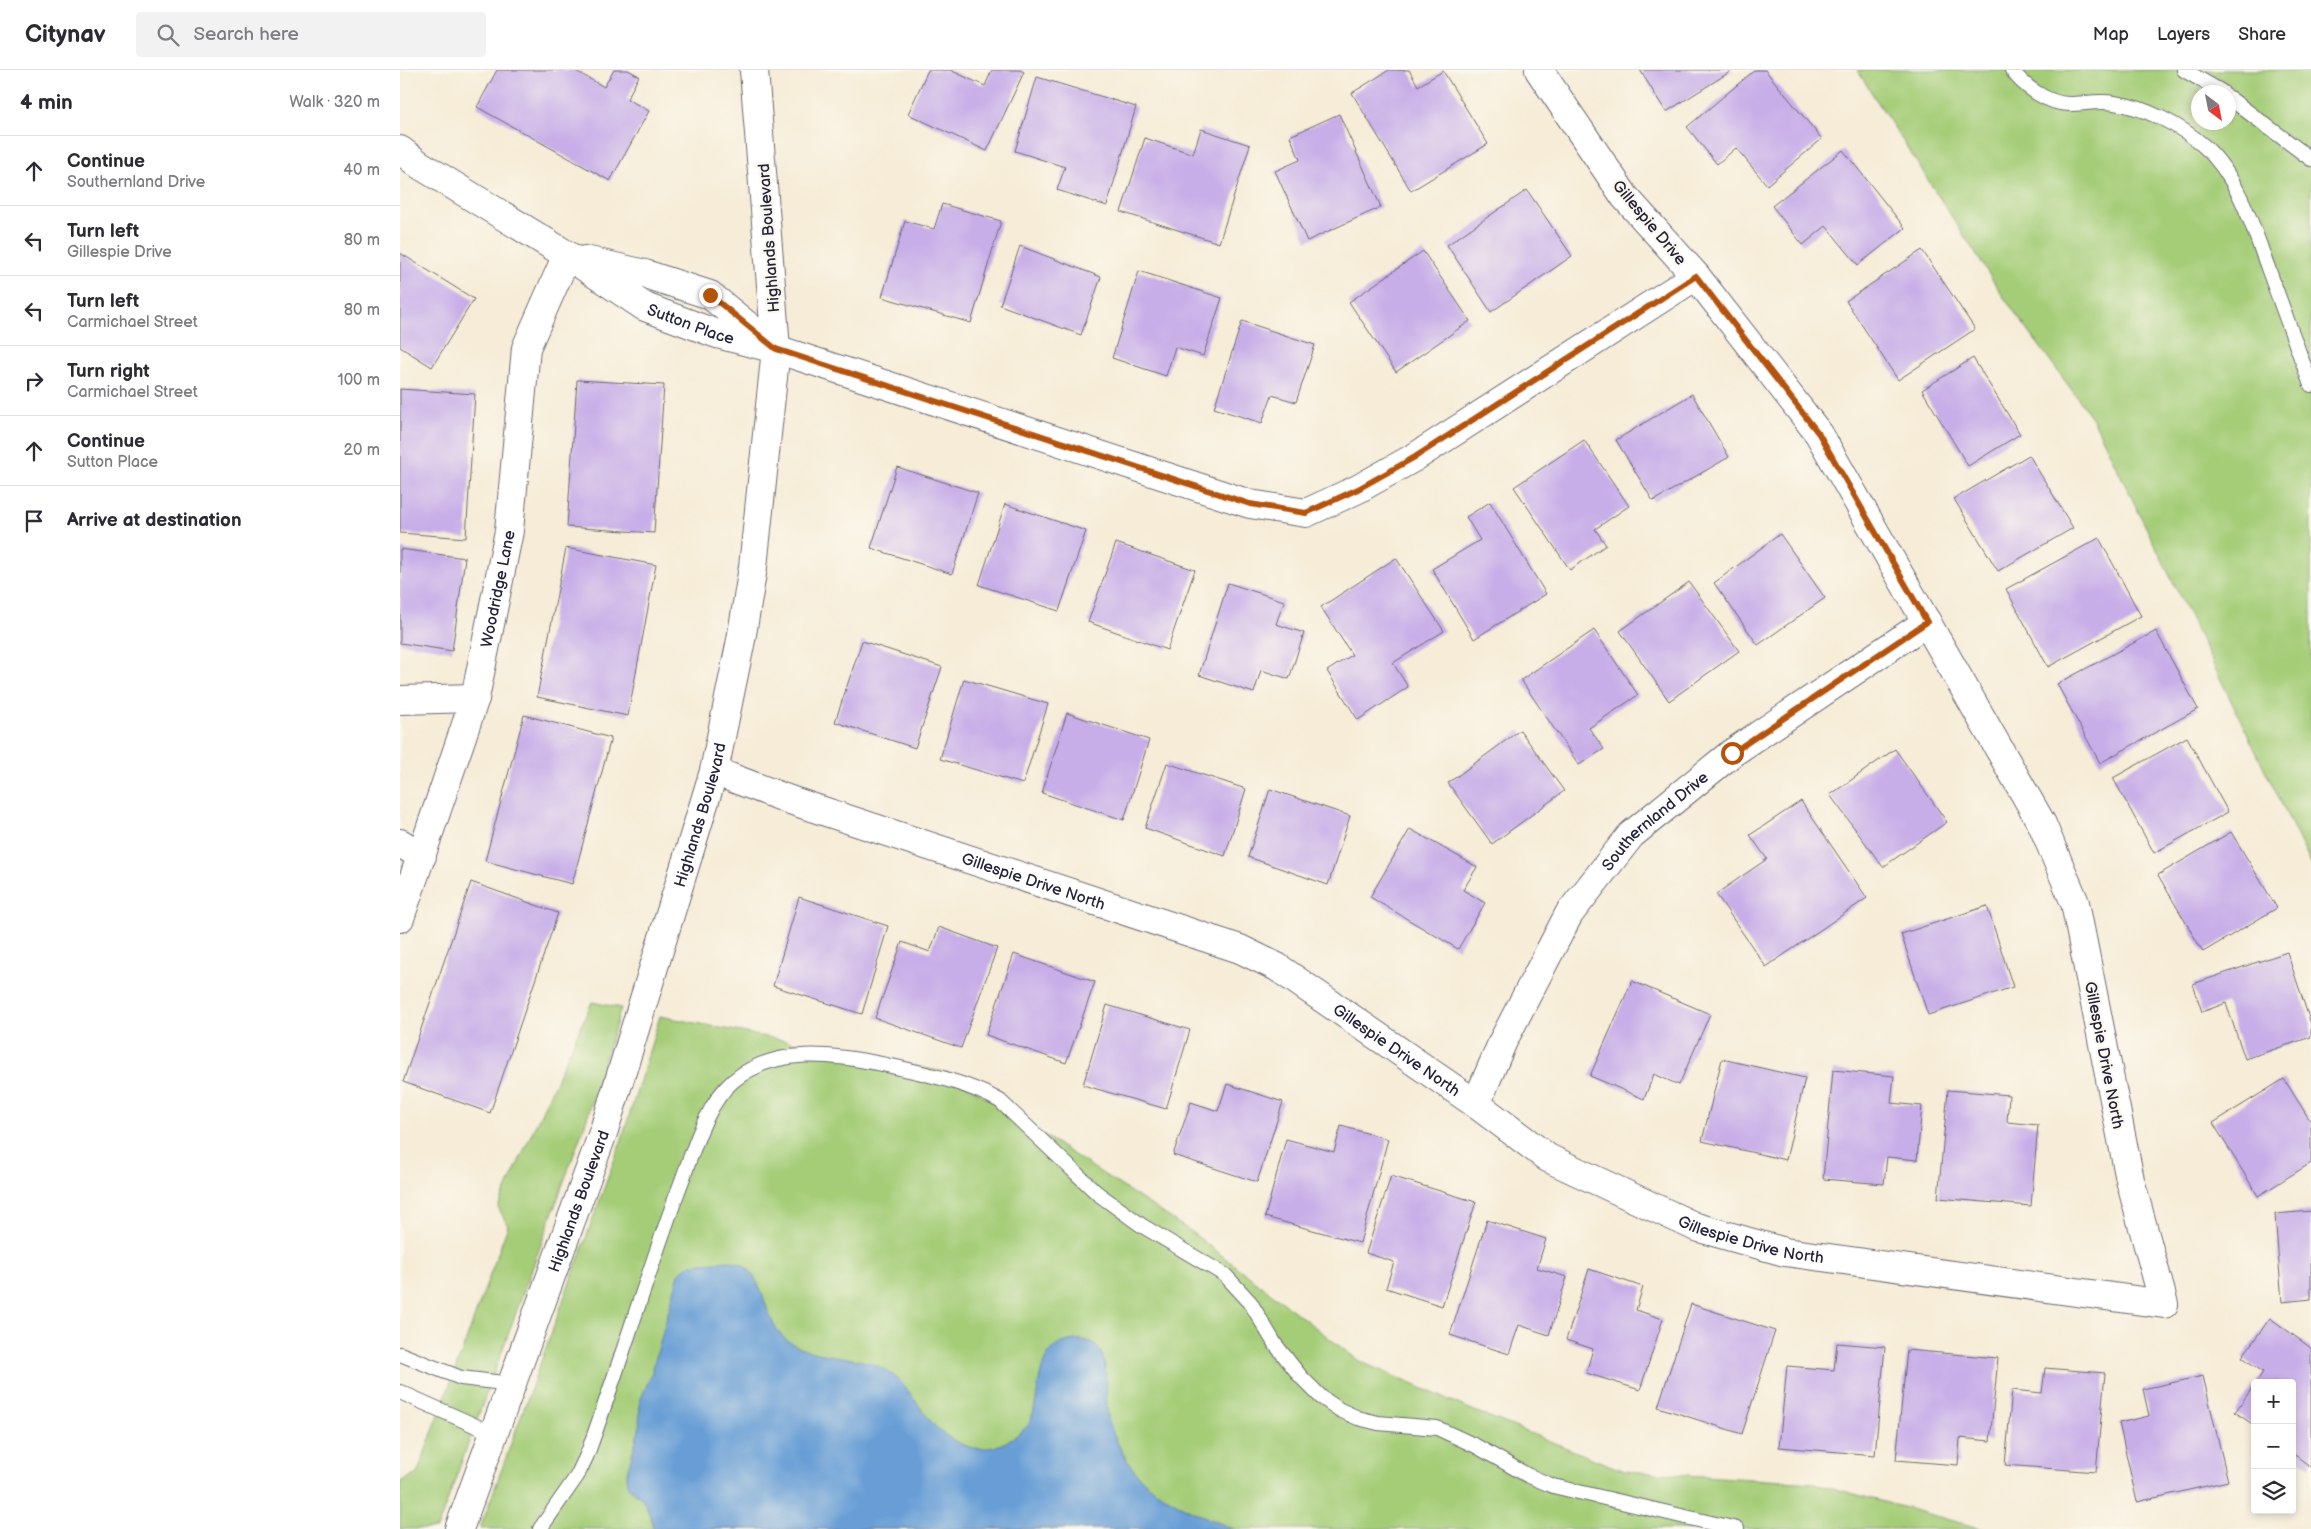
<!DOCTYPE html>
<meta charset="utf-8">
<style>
:root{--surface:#fff;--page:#f2f2f3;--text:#2b2b33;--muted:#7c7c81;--line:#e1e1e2}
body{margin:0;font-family:"Balsamiq Sans",sans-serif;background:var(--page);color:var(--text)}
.controls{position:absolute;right:15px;bottom:15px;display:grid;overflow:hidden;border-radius:5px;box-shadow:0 2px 8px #0003}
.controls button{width:45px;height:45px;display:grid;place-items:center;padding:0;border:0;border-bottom:1px solid var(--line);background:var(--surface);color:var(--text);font:25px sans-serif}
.compass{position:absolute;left:1791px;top:15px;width:45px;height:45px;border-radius:50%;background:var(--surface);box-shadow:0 2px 8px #0003;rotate:148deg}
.stop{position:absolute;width:15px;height:15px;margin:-11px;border:4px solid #b45309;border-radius:50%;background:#fff}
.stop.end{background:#b45309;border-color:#fff;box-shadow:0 1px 5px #0008}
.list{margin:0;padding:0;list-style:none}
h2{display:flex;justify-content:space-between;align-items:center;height:65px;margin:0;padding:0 20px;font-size:21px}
h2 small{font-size:16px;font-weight:400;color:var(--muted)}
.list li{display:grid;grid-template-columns:32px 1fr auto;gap:15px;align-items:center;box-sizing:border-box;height:70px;padding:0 20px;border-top:1px solid var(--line)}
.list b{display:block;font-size:19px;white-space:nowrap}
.list p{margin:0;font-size:16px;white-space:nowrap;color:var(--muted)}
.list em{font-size:16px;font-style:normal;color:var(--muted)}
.icon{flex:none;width:28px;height:28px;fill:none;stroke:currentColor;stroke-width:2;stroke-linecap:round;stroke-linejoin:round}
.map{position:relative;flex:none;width:1911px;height:1459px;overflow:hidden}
header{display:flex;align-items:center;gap:30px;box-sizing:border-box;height:70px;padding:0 25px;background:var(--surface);border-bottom:1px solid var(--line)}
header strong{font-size:24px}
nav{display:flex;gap:28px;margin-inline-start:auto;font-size:18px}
.search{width:350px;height:45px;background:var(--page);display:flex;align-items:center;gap:12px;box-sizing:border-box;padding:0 18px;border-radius:5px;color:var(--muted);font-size:19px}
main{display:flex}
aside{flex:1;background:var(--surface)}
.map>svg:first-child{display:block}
.green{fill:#a5cd78;stroke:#64785a;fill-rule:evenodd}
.water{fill:#689ed5;stroke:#456088}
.building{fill:#c7aee8}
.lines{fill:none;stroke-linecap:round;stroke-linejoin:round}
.lane-casing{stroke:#6c6972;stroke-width:16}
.street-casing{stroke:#6c6972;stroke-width:30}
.secondary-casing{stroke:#6c6972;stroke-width:30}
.lane{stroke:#fff;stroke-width:14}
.street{stroke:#fff;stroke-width:28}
.secondary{stroke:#fff;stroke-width:28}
.route{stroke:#b45309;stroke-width:6}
.labels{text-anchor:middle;stroke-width:4.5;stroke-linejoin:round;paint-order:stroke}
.street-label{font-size:16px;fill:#22223b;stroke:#fbf7ec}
</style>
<header>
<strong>Citynav</strong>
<div class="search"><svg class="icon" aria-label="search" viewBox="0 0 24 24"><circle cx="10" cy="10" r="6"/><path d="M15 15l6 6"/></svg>Search here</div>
<nav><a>Map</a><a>Layers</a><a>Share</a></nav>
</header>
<main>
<aside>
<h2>4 min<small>Walk · 320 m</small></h2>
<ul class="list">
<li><svg class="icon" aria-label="ahead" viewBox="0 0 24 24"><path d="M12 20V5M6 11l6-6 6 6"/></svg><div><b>Continue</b><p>Southernland Drive</p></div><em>40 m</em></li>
<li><svg class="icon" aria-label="left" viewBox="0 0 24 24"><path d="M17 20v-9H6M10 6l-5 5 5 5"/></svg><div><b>Turn left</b><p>Gillespie Drive</p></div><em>80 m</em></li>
<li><svg class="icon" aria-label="left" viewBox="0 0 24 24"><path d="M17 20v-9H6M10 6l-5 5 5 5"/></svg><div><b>Turn left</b><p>Carmichael Street</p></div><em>80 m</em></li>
<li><svg class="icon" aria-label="right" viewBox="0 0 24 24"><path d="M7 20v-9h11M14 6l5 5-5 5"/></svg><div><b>Turn right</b><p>Carmichael Street</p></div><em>100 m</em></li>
<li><svg class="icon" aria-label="ahead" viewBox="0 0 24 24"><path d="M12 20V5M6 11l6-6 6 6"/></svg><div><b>Continue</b><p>Sutton Place</p></div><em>20 m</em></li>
<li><svg class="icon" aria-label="arrive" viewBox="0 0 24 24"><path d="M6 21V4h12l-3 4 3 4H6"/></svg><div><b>Arrive at destination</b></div></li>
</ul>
</aside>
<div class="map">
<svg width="1911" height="1459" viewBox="0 0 1911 1459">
<rect width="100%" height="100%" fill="#fbf7ec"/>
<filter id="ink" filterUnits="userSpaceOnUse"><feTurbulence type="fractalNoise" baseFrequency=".02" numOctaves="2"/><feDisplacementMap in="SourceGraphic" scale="10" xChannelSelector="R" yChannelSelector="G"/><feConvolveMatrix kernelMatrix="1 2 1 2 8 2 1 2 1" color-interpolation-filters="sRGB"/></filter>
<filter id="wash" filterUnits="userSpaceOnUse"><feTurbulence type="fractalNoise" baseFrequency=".0096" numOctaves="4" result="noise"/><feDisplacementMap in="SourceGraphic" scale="20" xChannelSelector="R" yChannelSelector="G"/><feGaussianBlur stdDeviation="1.12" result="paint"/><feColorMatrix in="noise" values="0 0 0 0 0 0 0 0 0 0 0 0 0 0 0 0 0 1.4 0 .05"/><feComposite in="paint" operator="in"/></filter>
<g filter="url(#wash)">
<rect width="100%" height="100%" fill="#f6ecd7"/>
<g class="green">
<path d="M1457,0H1911V794L1693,349L1605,229ZM1798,22H1828V52H1798Z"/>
<polygon points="192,932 221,938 186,1051 37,1459 0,1459 0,1412 17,1404 108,1156 98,1137"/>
<polygon points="260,946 549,1003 790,1161 959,1291 1065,1337 1224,1401 1414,1413 1583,1459 80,1459 222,1069"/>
</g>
<path class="water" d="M316,1192C322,1192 330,1190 336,1192C366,1200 362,1254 388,1271C416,1290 452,1283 482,1298C519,1317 522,1364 570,1377C582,1380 594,1378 604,1373C612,1369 624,1361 629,1354C642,1329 633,1281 665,1272C672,1270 681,1269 689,1271C714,1280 703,1331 709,1351C714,1370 731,1401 747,1414C772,1434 805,1447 834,1459H253L250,1444L242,1428L229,1418L226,1406L239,1360L240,1331L251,1305L279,1204C289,1192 301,1193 316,1192Z"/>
<g id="blocks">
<g class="building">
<polygon points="97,0 174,0 204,17 214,0 228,0 239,6 227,29 249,41 210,111 77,37"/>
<polygon points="528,0 550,0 585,16 592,0 620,0 624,2 587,81 508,44"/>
<polygon points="989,0 1009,0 1018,16 1043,1 1088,74 1011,121 952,23"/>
<polygon points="1240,0 1333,0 1266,42"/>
<polygon points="1355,0 1365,0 1422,69 1367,115 1336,78 1317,94 1287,57"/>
<polygon points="637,7 736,37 707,136 657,120 665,97 615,81"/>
<polygon points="939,44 981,137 907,171 875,101 900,90 890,66"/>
<polygon points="801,59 850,75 819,173 721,142 745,68 793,84"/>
<polygon points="1443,80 1505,158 1458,195 1426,156 1403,175 1372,136"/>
<polygon points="1127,120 1172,186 1091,242 1047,175"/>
<polygon points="542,134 601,151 571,253 482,227 505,151 534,159"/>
<polygon points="620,176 701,207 681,265 600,235"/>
<polygon points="1522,180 1575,259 1498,310 1446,231"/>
<polygon points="1023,181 1070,251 996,302 949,232"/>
<polygon points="0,183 74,229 32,297 0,277"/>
<polygon points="739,201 822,228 803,286 775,277 766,306 712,288"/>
<polygon points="842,251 915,275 896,332 872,325 862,353 814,338"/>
<polygon points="1573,288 1620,364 1568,396 1522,320"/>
<polygon points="177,310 264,315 254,463 167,457"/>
<polygon points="0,319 75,324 66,468 0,463"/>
<polygon points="1292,324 1329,387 1253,431 1216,370"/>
<polygon points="1184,370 1229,436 1195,459 1206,475 1170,500 1114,417"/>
<polygon points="1629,385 1673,458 1598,501 1554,429"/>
<polygon points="497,397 578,423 552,504 471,478"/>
<polygon points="1090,432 1146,524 1074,569 1032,499 1080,470 1066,447"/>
<polygon points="605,434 686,461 659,541 579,515"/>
<polygon points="1380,464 1425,528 1358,575 1314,513"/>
<polygon points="1699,468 1741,546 1648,597 1606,519"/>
<polygon points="716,473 795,500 767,580 688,552"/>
<polygon points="166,478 256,495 228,646 137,627"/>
<polygon points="0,479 65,488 52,581 0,573"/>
<polygon points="996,488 1044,561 993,593 1008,617 958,650 927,601 952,585 921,537"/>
<polygon points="1289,512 1339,581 1269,631 1220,561"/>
<polygon points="828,513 884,531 876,554 904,563 889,609 861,600 854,623 799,605"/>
<polygon points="1194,560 1238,625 1189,658 1204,679 1179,695 1121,610"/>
<polygon points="1756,561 1798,639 1700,693 1657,614"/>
<polygon points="462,571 542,597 515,678 435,652"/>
<polygon points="564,609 648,634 623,714 540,689"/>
<polygon points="667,643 749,670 724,750 642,723"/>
<polygon points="124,645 211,668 172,814 85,791"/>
<polygon points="1120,660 1164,721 1092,774 1048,713"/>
<polygon points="1787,667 1828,742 1754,783 1713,708"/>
<polygon points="1495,679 1547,752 1483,797 1430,725"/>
<polygon points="767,693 846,719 825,786 745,758"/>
<polygon points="870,719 950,746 928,815 848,787"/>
<polygon points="1401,731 1467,828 1366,897 1316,824 1367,789 1350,765"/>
<polygon points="1010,759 1077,797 1063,820 1085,833 1058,879 970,827"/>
<polygon points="1831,762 1877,838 1803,882 1758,805"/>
<polygon points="71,812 158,843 90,1043 3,1012"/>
<polygon points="399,827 488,856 462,944 373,916"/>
<polygon points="1587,836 1613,917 1528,945 1501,864"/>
<polygon points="539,857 597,878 561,978 475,948 502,872 530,882"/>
<polygon points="1887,882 1911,954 1911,967 1845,989 1826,933 1802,942 1793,914"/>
<polygon points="614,884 695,912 666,993 586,965"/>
<polygon points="1232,911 1310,944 1279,1015 1254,1004 1244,1029 1190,1006"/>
<polygon points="707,935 790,960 766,1039 683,1015"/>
<polygon points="1322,989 1405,1008 1386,1090 1302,1071"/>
<polygon points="1433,1000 1494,1006 1491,1033 1522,1036 1517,1090 1487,1087 1484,1114 1423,1109"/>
<polygon points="1884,1009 1911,1052 1911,1093 1858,1126 1813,1053"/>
<polygon points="827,1014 883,1032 857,1112 773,1085 791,1032 818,1041"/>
<polygon points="1548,1020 1609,1025 1607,1052 1638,1055 1631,1136 1538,1128"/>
<polygon points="941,1056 988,1069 960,1173 865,1147 886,1069 934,1082"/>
<polygon points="991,1106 1076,1132 1042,1236 986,1218 994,1192 966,1183"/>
<polygon points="1911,1141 1911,1229 1882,1232 1875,1144"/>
<polygon points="1087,1150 1146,1169 1137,1198 1167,1207 1149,1265 1119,1255 1109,1284 1050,1265"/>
<polygon points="1189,1199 1243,1217 1236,1240 1263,1249 1240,1320 1186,1303 1193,1279 1166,1270"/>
<polygon points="1291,1234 1375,1261 1342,1364 1258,1337"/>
<polygon points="1870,1248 1911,1278 1911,1397 1892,1383 1892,1313 1856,1313 1863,1302 1842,1287"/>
<polygon points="1437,1273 1485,1277 1475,1385 1379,1377 1387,1296 1434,1300"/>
<polygon points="1507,1280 1598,1288 1590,1371 1560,1368 1558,1395 1496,1390"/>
<polygon points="1645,1298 1705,1303 1696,1402 1605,1395 1612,1320 1642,1323"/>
<polygon points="1803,1306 1828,1411 1737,1432 1719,1353 1749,1346 1743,1319"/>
<polygon points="1855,1314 1855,1356 1835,1342"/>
</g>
</g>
</g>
<g filter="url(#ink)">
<use href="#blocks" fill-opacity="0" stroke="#6c6972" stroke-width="1"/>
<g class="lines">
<defs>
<g id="lane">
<path d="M1612,0C1623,16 1648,34 1669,34C1684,34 1699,30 1714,33C1745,37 1782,56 1805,77C1838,107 1853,157 1868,198C1882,237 1897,276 1911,315"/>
<polyline points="1784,0 1822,22"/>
<polyline points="1828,27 1911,89"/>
<polyline points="0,1284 61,1308 112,1314"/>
<polyline points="0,1322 94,1364"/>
<path d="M140,1459L177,1406L187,1385C219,1297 246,1208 278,1121C292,1086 304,1036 333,1011C375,976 433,984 482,994C522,1003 565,1011 600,1031L697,1123L741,1155L825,1205L850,1232L875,1274L901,1307L921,1327L940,1340L958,1348L978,1353L1037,1358L1076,1376L1127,1405L1153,1416L1337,1459"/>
</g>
<g id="street">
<path id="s1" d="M0,80L20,95L167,185L245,237L317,264L376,279L850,434L906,443L958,419L1015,387L1296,206"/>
<polyline points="185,190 245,204 310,225 370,274"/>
<polyline points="0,630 75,628"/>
<path id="s2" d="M314,701L390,730L840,879L877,897L1076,1034L1148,1088L1296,1157L1385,1182L1764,1234L1730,1110L1675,833L1642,754L1419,364L1296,206L1225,127L1139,0"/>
<polyline points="0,773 22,786"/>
<path id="s3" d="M0,848L75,628L109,461L126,278L167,185"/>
<path id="s4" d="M1076,1034L1103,971L1169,844L1231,765L1332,683L1527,552"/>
</g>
<g id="secondary">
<path id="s5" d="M59,1459L204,1060L314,701L341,570L353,497L376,279L354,0"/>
</g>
</defs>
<use href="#lane" class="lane-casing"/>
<use href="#street" class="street-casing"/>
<use href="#secondary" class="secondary-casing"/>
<use href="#lane" class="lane"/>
<use href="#street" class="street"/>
<use href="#secondary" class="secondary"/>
</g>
</g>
<g class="lines" filter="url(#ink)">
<polyline class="route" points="310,225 376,279 850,434 906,443 958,419 1015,387 1296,206 1419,364 1527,552 1332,683"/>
</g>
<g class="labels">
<g class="street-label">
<text transform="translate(1250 152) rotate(50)" y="6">Gillespie Drive</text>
<text transform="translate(368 168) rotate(-94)" y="6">Highlands Boulevard</text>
<text dy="6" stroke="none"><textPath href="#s1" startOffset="340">Sutton Place</textPath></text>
<text dy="6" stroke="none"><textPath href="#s3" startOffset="344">Woodridge Lane</textPath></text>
<text dy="6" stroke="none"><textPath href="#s5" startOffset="754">Highlands Boulevard</textPath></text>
<text dy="6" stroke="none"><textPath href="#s4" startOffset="339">Southernland Drive</textPath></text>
<text dy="6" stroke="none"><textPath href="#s2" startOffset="338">Gillespie Drive North</textPath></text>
<text dy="6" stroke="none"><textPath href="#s2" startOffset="742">Gillespie Drive North</textPath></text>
<text transform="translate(1705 985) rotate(79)" y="6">Gillespie Drive North</text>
<text dy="6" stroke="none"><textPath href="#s5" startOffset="349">Highlands Boulevard</textPath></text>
<text dy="6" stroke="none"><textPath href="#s2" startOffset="1148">Gillespie Drive North</textPath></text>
</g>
</g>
</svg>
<div class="controls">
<button>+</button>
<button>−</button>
<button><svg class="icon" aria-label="layers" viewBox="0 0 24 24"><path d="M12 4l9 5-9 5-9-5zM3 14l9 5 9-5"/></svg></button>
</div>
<svg class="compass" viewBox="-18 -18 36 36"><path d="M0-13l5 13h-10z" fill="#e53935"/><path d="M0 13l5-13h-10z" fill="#7c7c81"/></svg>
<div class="stop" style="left:1332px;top:683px"></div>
<div class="stop end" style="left:310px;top:225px"></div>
</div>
</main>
